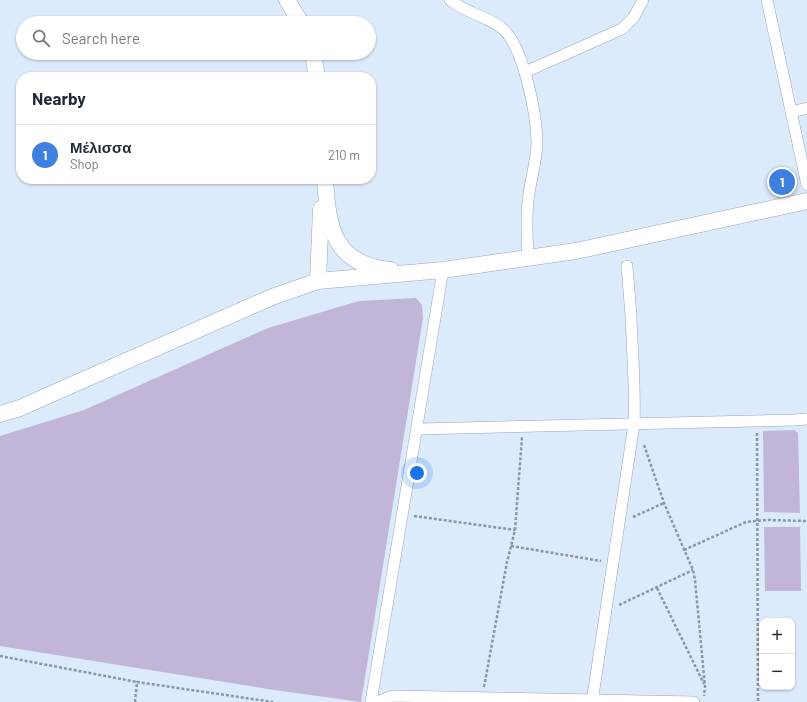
<!DOCTYPE html>
<meta charset="utf-8">
<style>
:root{--surface:#fff;--page:#f2f2f3;--text:#1f2937;--muted:#747a83;--line:#e0e1e3;--accent:#111827}
body{margin:0;font-family:Barlow,sans-serif;background:var(--page);color:var(--text)}
.controls{position:absolute;right:12px;bottom:12px;display:grid;overflow:hidden;border-radius:8px;box-shadow:0 1px 3px #0004}
.controls button{width:36px;height:36px;display:grid;place-items:center;padding:0;border:0;border-bottom:1px solid var(--line);background:var(--surface);color:var(--text);font:20px sans-serif}
.you{position:absolute;left:417px;top:473px;width:14px;height:14px;margin:-10px;border:3px solid #fff;border-radius:50%;background:#1a73e8;box-shadow:0 0 0 6px #1a73e833}
.badge{display:grid;place-items:center;width:26px;height:26px;border-radius:50%;background:var(--accent);color:#fff;font-size:13px;font-weight:700}
.pin{position:absolute;translate:-50% -50%;border:2px solid #fff;box-shadow:0 1px 4px #0006}
.list{margin:0;padding:0;list-style:none}
h2{display:flex;justify-content:space-between;align-items:center;height:52px;margin:0;padding:0 16px;font-size:17px}
h2 small{font-size:13px;font-weight:400;color:var(--muted)}
.list li{display:grid;grid-template-columns:26px 1fr auto;gap:12px;align-items:center;box-sizing:border-box;height:60px;padding:0 16px;border-top:1px solid var(--line)}
.list b{display:block;font-size:15px;white-space:nowrap}
.list p{margin:0;font-size:13px;white-space:nowrap;color:var(--muted)}
.list em{font-size:13px;font-style:normal;color:var(--muted)}
.icon{flex:none;width:22px;height:22px;fill:none;stroke:currentColor;stroke-width:2;stroke-linecap:round;stroke-linejoin:round}
.map{position:relative;flex:none;width:807px;height:702px;overflow:hidden}
.search{position:absolute;background:var(--surface);box-shadow:0 1px 3px #0004;left:16px;top:16px;width:360px;height:44px;display:flex;align-items:center;gap:10px;box-sizing:border-box;padding:0 14px;border-radius:22px;color:var(--muted);font-size:15px}
.panel{position:absolute;background:var(--surface);box-shadow:0 1px 3px #0004;left:16px;top:72px;width:360px;height:112px;border-radius:16px}
.map>svg:first-child{display:block}
.green{fill:#c2b6d8}
.lines{fill:none;stroke-linecap:round;stroke-linejoin:round}
.street-casing{stroke:#94a7bb;stroke-width:12}
.secondary-casing{stroke:#94a7bb;stroke-width:17}
.path{stroke:#8a97a4;stroke-width:2.5;stroke-dasharray:3 2;stroke-linecap:butt}
.street{stroke:#fff;stroke-width:11}
.secondary{stroke:#fff;stroke-width:16}
</style>
<div class="map">
<svg width="807" height="702" viewBox="0 0 807 702">
<rect width="100%" height="100%" fill="#dbebfc"/>
<g class="green">
<polygon points="416,298 422,305 423,318 361,702 274,690 0,646 0,436 84,410 268,328 359,301"/>
<polygon points="794,430 798,433 800,513 764,512 763,431"/>
<polygon points="764,527 800,527 801,591 765,591"/>
</g>
<g class="lines">
<defs>
<g id="street">
<path d="M450,0C456,4 463,9 471,12C481,17 494,21 503,29C524,48 536,113 537,141C537,161 530,181 528,201C526,220 527,239 528,258"/>
<polyline points="767,0 807,185"/>
<polyline points="525,72 622,29 634,17 643,0"/>
<polyline points="791,112 807,108"/>
<polyline points="418,429 795,420 807,419"/>
<polyline points="371,702 443,270"/>
<polyline points="377,702 392,696 694,702"/>
<path d="M592,702L634,424C635,402 634,381 633,359C632,328 630,297 627,266"/>
</g>
<g id="secondary">
<polyline points="287,0 301,23"/>
<polyline points="312,53 314,60 317,77"/>
<path d="M325,179C328,227 333,265 391,270"/>
<polyline points="318,281 321,209"/>
<polyline points="0,414 20,408 49,395 272,297 318,281 443,270 576,251 807,201"/>
</g>
</defs>
<use href="#street" class="street-casing"/>
<use href="#secondary" class="secondary-casing"/>
<g class="path">
<polyline points="757,433 758,702"/>
<polyline points="644,445 664,503 693,570 695,580 705,687 704,696"/>
<polyline points="414,516 515,530"/>
<polyline points="633,517 664,503"/>
<polyline points="511,546 601,561"/>
<polyline points="684,550 746,522 766,520 807,521"/>
<polyline points="657,588 704,684"/>
<polyline points="619,605 693,570"/>
<polyline points="0,656 137,682"/>
<polyline points="484,687 507,562 515,530 522,437"/>
<polyline points="135,702 137,682 273,702"/>
</g>
<use href="#street" class="street"/>
<use href="#secondary" class="secondary"/>
</g>
</svg>
<div class="controls">
<button>+</button>
<button>−</button>
</div>
<div class="you"></div>
<div class="pin badge" style="left:782px;top:182px;background:#3f7fe0">1</div>
<div class="search"><svg class="icon" aria-label="search" viewBox="0 0 24 24"><circle cx="10" cy="10" r="6"/><path d="M15 15l6 6"/></svg>Search here</div>
<section class="panel">
<h2>Nearby<small></small></h2>
<ul class="list">
<li><span class="badge" style="background:#3f7fe0">1</span><div><b>Μέλισσα</b><p>Shop</p></div><em>210 m</em></li>
</ul>
</section>
</div>
